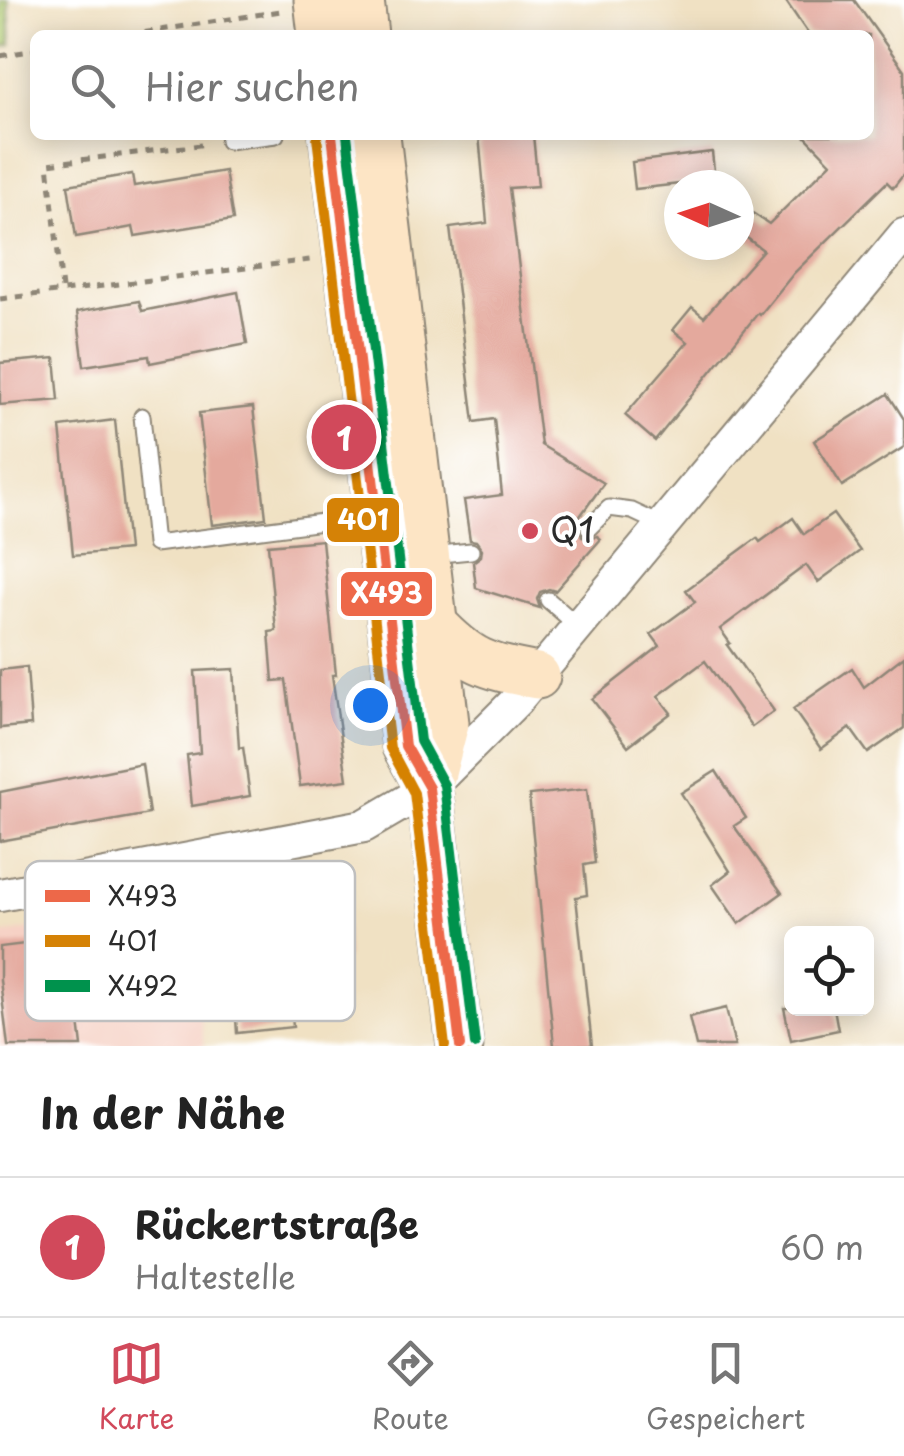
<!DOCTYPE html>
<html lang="de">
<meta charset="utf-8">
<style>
:root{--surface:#fff;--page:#f6f6f6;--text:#222;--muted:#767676;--line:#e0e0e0;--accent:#d1495b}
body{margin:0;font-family:"Playpen Sans",sans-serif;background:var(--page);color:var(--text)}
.controls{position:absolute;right:30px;bottom:30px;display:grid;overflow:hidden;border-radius:15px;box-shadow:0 5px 25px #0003}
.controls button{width:90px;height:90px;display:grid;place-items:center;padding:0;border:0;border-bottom:2px solid var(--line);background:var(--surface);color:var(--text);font:50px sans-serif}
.compass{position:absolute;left:664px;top:170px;width:90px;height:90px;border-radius:50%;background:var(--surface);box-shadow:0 5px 25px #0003;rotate:273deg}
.you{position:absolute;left:370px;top:705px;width:35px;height:35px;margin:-25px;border:8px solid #fff;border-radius:50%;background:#1a73e8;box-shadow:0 0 0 15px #1a73e833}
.badge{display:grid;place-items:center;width:65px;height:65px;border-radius:50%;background:var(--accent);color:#fff;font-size:32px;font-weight:700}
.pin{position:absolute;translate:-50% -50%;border:5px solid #fff;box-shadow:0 2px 10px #0006}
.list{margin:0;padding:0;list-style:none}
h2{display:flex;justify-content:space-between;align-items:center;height:130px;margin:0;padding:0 40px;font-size:42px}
h2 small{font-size:32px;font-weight:400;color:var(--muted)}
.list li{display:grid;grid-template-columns:65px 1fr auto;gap:30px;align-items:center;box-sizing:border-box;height:140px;padding:0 40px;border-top:2px solid var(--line)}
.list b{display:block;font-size:38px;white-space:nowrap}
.list p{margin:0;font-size:32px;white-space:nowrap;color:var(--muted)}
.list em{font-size:32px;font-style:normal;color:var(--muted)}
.icon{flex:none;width:55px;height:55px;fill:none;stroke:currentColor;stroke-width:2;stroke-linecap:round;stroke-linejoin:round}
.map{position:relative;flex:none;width:904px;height:1046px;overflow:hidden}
.search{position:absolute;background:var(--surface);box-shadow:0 5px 25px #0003;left:30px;right:30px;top:30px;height:110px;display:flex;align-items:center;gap:25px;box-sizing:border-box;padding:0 35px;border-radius:15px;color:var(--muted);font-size:38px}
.sheet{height:270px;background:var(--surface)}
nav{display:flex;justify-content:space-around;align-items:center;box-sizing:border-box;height:140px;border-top:2px solid var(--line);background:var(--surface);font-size:28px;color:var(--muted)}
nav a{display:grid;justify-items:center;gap:5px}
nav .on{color:var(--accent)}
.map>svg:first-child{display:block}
.built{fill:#f6d1c5}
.green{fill:#b4cf75;stroke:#707d50;stroke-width:2.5}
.building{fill:#e4a99d}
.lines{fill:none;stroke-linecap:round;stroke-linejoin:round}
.service-casing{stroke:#8e8677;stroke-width:19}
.minor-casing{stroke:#8e8677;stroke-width:36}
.secondary-casing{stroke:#8e8677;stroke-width:49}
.path{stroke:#8e8677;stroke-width:5;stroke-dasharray:8 8;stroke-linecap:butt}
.service{stroke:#fff;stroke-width:15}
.minor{stroke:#fff;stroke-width:32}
.secondary{stroke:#fde5c5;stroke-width:45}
.bus-1-casing{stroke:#fff;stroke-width:18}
.bus-2-casing{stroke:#fff;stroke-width:18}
.bus-3-casing{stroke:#fff;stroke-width:18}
.bus-1{stroke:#ed6849;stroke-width:10}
.bus-2{stroke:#d58206;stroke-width:10}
.bus-3{stroke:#00924d;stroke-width:10}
.poi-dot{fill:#d1495b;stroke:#fff;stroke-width:4}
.labels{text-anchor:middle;stroke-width:8;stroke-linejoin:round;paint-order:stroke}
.poi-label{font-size:35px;fill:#2b2b2b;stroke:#fff;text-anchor:start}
.key{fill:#fff;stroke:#bfbfbf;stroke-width:2.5}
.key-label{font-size:28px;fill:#2b2b2b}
.line-badge{stroke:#fff;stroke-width:4}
.badge-label{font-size:28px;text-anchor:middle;font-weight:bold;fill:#fff}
</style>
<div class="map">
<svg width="904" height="1046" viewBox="0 0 904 1046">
<rect width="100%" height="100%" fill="#fff"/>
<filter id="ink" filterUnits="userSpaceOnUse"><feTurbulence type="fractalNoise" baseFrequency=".01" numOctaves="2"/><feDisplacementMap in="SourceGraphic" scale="20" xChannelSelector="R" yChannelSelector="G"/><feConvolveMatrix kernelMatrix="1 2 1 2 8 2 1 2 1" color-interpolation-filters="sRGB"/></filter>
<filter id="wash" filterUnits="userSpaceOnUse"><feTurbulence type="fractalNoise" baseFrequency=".0048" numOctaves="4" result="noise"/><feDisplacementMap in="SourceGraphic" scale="40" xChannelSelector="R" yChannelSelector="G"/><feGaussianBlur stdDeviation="2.25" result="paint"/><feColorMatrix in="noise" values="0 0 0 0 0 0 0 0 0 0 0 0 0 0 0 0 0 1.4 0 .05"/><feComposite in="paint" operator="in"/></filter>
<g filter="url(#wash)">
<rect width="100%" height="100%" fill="#f0e1c3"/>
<polygon class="built" points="186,898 204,1046 0,1046 0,935"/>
<polygon class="green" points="0,0 8,0 11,45 0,47"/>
<g id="blocks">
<g class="building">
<polygon points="785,0 854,0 904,70 904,174 893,188 887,182 794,273 760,315 758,313 655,441 625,415 688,342 673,330 692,307 704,317 763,250 739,232 739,223 748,210 769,224 831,163 804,135 869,135 869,35 809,35"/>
<polygon points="479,135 533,135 538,186 509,188 541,445 604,483 578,519 582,537 591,539 597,536 601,539 555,591 549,589 540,592 537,599 540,608 476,588 473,562 481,556 482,549 476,541 470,540 464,500 502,495 494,419 474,422 450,228 487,223"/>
<polygon points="712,152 715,180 635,189 632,162"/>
<polygon points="225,171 233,220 135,236 133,227 76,237 68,185 132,174 134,186"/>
<polygon points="238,292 247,344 150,363 149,356 84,366 77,312 139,301 142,311"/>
<polygon points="55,358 59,400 0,405 0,363"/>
<polygon points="888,394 904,419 904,447 842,486 814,441"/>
<polygon points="253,407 266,518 212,525 199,413"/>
<polygon points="115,420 128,550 73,555 60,427"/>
<polygon points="833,514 860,551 818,582 806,565 720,629 730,643 727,645 774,711 752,727 705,661 658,696 671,713 628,746 592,699 660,646 651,634 695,602 686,590 757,538 760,542 793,518 804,534"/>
<polygon points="322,540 336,675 332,675 347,780 300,786 286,680 273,681 269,632 276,631 268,545"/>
<polygon points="904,656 904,728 868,753 850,728 821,749 793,709 852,668 864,687"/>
<polygon points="27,667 31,725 0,728 0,670"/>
<polygon points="234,669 239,748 243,747 250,796 192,806 187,755 200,753 195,671"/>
<polygon points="142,764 149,814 0,841 0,792"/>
<polygon points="716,771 746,818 734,826 782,893 739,924 712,885 730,871 681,793"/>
<polygon points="587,789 595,863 584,865 587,895 576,897 592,1046 554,1046 529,795"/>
<polygon points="283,900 284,920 316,917 317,929 345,927 347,958 339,958 342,995 306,998 307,1012 292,1013 293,1027 237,1033 231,944 262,943 259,901"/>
<polygon points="106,934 113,992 76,997 82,1046 8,1046 0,980 0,947"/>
<polygon points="726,1008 735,1046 696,1046 689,1017"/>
<polygon points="784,1008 834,1008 838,1030 791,1040"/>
</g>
</g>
</g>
<g filter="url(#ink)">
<use href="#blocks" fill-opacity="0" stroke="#8e8677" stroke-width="2.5"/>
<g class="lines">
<defs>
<g id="service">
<polyline points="228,141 276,135"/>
<polyline points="142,416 155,544 376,515"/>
<polyline points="589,528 609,508 632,511 662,525"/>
<polyline points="430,555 471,551"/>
<polyline points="548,600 578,626"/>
</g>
<polyline id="minor" points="0,895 364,826 429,788 516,701 904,235"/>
<g id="secondary">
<polyline points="317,0 321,35"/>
<polyline points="361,0 365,35"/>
<polyline points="332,135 405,746 429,788"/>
<polyline points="377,135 446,723 429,788 460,1046"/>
<path d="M434,624C471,663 485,666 537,676"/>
</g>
</defs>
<use href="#service" class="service-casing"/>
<use href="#minor" class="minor-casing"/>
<use href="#secondary" class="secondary-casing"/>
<g class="path">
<polyline points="129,35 281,11"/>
<polyline points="0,56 35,50"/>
<polyline points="62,289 48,164 208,144"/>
<polyline points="0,299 310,260"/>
</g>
<use href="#service" class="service"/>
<use href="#minor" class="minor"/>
<use href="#secondary" class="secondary"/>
<defs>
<polyline id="bus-1" points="332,135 405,746 429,788 460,1046"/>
<polyline id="bus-2" points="317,137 390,748 414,793 445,1046"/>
<polyline id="bus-3" points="347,135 420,741 444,785 475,1044"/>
</defs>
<use href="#bus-1" class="bus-1-casing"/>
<use href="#bus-2" class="bus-2-casing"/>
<use href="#bus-3" class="bus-3-casing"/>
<use href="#bus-1" class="bus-1"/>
<use href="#bus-2" class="bus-2"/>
<use href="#bus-3" class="bus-3"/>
</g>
</g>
<circle class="poi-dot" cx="530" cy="531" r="10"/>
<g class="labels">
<g class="poi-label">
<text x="550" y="543">Q1</text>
</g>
</g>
<rect x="25" y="861" width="330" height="160" rx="15" class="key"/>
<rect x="45" y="890" width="45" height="12" fill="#ed6849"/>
<rect x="45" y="935" width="45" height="12" fill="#d58206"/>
<rect x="45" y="980" width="45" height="12" fill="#00924d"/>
<g class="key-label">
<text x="108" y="906">X493</text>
<text x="108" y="951">401</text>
<text x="108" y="996">X492</text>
</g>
<g class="line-badge">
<rect x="325" y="496" width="76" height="48" rx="10" fill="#d58206"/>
<rect x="339" y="570" width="95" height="48" rx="10" fill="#ed6849"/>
</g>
<g class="badge-label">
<text x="363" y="530">401</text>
<text x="387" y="603">X493</text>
</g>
</svg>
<div class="controls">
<button><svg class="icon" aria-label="locate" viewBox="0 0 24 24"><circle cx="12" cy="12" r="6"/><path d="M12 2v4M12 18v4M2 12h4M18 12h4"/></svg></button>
</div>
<svg class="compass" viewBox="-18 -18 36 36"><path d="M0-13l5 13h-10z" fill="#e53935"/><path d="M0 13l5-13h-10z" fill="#767676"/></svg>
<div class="you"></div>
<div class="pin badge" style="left:344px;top:437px">1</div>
<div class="search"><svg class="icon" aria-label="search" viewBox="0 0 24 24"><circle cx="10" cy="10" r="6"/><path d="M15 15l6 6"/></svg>Hier suchen</div>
</div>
<section class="sheet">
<h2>In der Nähe<small></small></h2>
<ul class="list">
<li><span class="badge">1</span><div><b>Rückertstraße</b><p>Haltestelle</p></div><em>60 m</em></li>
</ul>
</section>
<nav>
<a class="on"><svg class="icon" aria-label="map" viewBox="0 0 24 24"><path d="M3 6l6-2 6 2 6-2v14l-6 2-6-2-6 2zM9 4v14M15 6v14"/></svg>Karte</a>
<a><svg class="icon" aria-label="directions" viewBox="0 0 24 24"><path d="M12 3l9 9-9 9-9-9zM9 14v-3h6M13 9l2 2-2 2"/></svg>Route</a>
<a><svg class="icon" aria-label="saved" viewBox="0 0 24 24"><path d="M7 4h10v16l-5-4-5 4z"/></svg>Gespeichert</a>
</nav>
